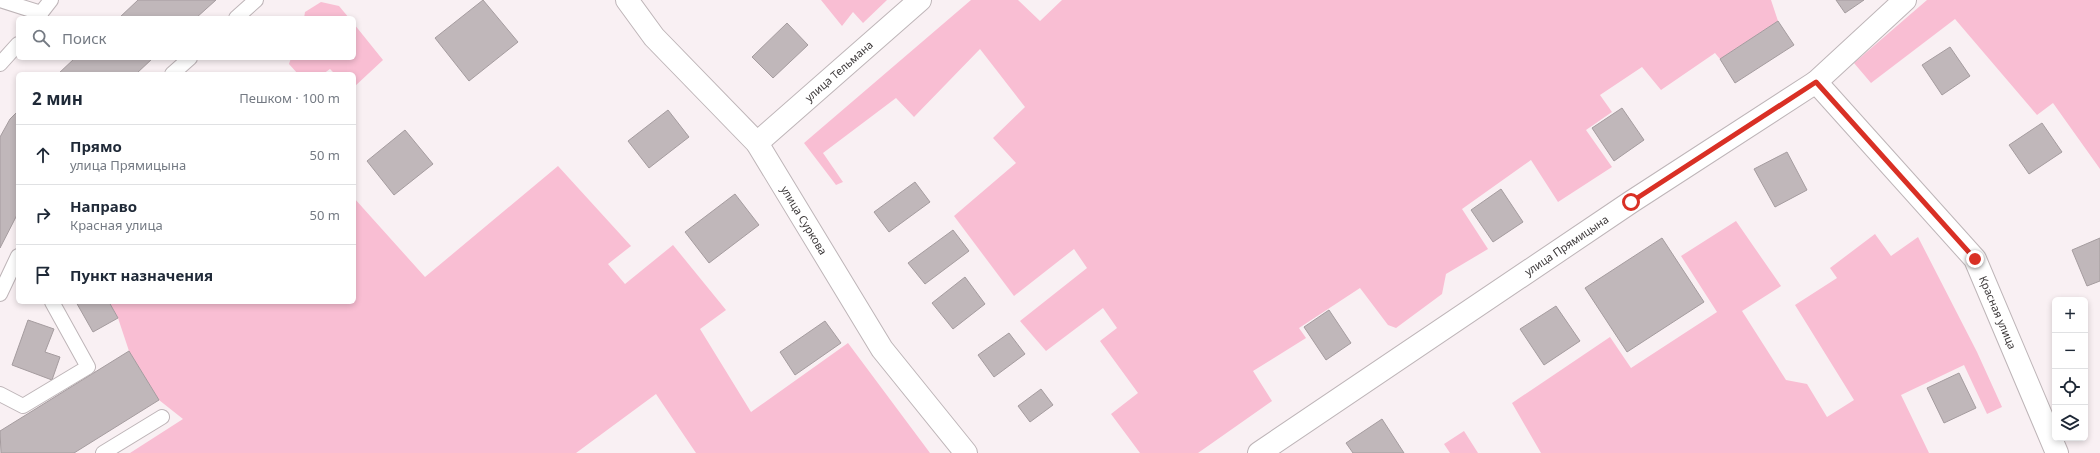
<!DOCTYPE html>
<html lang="ru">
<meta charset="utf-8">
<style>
:root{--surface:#fff;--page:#f2f2f3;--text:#1f2937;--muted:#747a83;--line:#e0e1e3}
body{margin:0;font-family:"Noto Sans",sans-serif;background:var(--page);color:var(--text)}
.controls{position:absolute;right:12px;bottom:12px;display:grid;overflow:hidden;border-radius:6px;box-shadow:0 2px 6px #0003}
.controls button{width:36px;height:36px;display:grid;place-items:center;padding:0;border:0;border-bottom:1px solid var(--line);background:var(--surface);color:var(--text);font:20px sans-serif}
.stop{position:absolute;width:12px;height:12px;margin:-9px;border:3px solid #d93025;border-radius:50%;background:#fff}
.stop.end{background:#d93025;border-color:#fff;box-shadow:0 1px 4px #0008}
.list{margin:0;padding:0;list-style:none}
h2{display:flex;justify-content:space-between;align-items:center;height:52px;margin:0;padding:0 16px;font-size:17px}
h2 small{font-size:13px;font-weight:400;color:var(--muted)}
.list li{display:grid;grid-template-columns:26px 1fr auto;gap:12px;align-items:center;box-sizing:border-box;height:60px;padding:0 16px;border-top:1px solid var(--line)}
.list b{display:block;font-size:15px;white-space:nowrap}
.list p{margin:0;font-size:13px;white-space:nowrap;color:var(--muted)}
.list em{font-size:13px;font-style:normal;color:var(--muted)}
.icon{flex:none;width:22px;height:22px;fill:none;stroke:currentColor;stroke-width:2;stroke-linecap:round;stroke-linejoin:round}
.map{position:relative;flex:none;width:2100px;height:453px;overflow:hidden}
.search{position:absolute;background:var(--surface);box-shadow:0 2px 6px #0003;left:16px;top:16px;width:340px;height:44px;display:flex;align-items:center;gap:10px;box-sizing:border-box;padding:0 14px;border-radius:6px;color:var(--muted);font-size:15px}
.panel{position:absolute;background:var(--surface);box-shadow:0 2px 6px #0003;left:16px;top:72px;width:340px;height:232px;border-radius:6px}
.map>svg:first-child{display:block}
.green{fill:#f9bed3}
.building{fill:#c0b7ba;stroke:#a59c9f}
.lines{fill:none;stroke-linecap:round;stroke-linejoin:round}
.lane-casing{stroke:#beb5b8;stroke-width:16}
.street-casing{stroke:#beb5b8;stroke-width:24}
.secondary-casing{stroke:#beb5b8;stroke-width:24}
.lane{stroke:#fff;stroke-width:14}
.street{stroke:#fff;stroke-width:22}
.secondary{stroke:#fff;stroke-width:22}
.route{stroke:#d93025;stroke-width:5}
.labels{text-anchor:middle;stroke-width:3;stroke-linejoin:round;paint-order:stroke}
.street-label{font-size:11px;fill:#3e3a3b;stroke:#fff}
</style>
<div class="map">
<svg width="2100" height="453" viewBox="0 0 2100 453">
<rect width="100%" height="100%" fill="#f9f0f3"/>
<g class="green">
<polygon points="821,0 887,0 863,23 853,12 842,26"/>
<polygon points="971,0 1018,0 1040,21 1062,0 1771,0 1778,21 1720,59 1715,53 1661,90 1642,67 1600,95 1612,112 1586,130 1612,167 1558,202 1531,160 1462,209 1488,249 1446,274 1442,294 1396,328 1388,325 1360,288 1299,328 1306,338 1253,371 1272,401 1198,453 1140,453 1111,414 1138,393 1100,341 1117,328 1103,308 1046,351 1020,321 1087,268 1074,249 1014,296 954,216 1016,163 993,138 1025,107 980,49 914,117 896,98 823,153 843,182 836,185 804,143"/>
<polygon points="1927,0 2100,0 2100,169 2053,103 2037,115 1955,19 1871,83 1854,63"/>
<polygon points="321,2 339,6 349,18 304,18 305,12"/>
<polygon points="354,24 383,60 354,87 354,74 335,74 330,69 323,74 298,74 289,64 291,58 354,58"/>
<polygon points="558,166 631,246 608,264 625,284 673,245 726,310 700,329 751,412 848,343 930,453 696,453 656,394 576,453 130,453 183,419 159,400 129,351 118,318 109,302 354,302 354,198 425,277"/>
<polygon points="1736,221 1781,286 1742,311 1786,380 1807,384 1827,417 1854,400 1795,305 1837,278 1830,268 1875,234 1891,256 1918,237 1977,352 2002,407 1987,414 1964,365 1901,395 1929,453 1541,453 1512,403 1610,337 1631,368 1717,312 1681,256"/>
<polygon points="1464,431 1478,453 1450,453 1444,444"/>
</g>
<g class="building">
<polygon points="138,0 216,0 196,18 119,18"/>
<polygon points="483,0 518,42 469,81 435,38"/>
<polygon points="1836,0 1864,0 1845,13"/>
<polygon points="1778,21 1794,45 1735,83 1720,59"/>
<polygon points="787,23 808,45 773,78 752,57"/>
<polygon points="1950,47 1970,76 1942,95 1922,65"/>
<polygon points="75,58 153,58 136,74 58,74"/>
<polygon points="1622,108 1644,140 1614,161 1592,128"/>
<polygon points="668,110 689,137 649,168 628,141"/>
<polygon points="18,111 18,213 0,248 0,137 10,119"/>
<polygon points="2042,123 2062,152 2029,174 2009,145"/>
<polygon points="405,130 433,164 394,195 367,161"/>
<polygon points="1787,152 1807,190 1775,207 1754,169"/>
<polygon points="915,182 930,202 889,232 874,212"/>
<polygon points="1501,189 1523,222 1493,242 1471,210"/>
<polygon points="735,194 759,225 709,263 685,232"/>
<polygon points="953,230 969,251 925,284 908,263"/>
<polygon points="1662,238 1704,302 1627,352 1585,288"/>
<polygon points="2100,238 2100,281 2087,286 2072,250"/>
<polygon points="965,277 985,304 953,329 932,303"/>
<polygon points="76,302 109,302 118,318 93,332"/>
<polygon points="1556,306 1580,341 1544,365 1520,329"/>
<polygon points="1329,310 1351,343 1326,360 1304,327"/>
<polygon points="28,320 54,329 45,352 60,357 52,380 12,365"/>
<polygon points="825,321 841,343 795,375 780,352"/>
<polygon points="1009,333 1025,354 994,377 978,355"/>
<polygon points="129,351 159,400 74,453 1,453 0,431"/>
<polygon points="1959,373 1976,408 1944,423 1927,388"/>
<polygon points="1041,389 1053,405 1030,422 1018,406"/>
<polygon points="1382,419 1404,453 1353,453 1346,443"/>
</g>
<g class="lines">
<defs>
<g id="lane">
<polyline points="0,0 41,13"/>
<polyline points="37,18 51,0"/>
<polyline points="236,18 256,0"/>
<polyline points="0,64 18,44"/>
<polyline points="172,74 190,58"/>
<polyline points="0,294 18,256"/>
<polyline points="0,394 23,406 88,367 52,302"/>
<polyline points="103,453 162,417"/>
</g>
<g id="street">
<path id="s1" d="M627,0L654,37L757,143L882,349L966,453"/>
<path id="s2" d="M1816,82L1975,259L2057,453"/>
<path id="s3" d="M757,143L920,0"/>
</g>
<g id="secondary">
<path id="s4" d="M1259,453L1631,202L1816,82L1905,0"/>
</g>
</defs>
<use href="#lane" class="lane-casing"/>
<use href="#street" class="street-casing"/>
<use href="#secondary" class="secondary-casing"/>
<use href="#lane" class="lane"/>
<use href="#street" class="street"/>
<use href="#secondary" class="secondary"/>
</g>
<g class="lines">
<polyline class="route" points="1631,202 1816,82 1975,259"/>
</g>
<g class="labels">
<g class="street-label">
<text dy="4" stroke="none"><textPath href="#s3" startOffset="109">улица Тельмана</textPath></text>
<text dy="4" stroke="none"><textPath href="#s1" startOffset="284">улица Суркова</textPath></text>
<text dy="4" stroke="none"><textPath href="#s4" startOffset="371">улица Прямицына</textPath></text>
<text dy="4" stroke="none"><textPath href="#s2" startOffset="296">Красная улица</textPath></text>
</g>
</g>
</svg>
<div class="controls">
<button>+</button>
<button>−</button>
<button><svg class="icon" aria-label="locate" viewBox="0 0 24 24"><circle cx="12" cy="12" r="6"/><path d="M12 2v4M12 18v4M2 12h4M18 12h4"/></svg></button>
<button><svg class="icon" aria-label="layers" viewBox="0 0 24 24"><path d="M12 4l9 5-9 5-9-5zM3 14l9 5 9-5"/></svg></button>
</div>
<div class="stop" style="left:1631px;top:202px"></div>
<div class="stop end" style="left:1975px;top:259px"></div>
<div class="search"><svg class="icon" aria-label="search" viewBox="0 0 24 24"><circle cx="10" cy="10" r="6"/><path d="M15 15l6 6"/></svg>Поиск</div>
<section class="panel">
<h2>2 мин<small>Пешком · 100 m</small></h2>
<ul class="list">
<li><svg class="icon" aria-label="ahead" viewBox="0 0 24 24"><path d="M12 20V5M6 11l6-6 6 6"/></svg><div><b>Прямо</b><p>улица Прямицына</p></div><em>50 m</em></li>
<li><svg class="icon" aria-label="right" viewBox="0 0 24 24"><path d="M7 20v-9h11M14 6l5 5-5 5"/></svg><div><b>Направо</b><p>Красная улица</p></div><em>50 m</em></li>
<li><svg class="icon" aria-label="arrive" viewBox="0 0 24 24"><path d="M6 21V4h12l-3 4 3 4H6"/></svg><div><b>Пункт назначения</b></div></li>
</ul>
</section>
</div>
